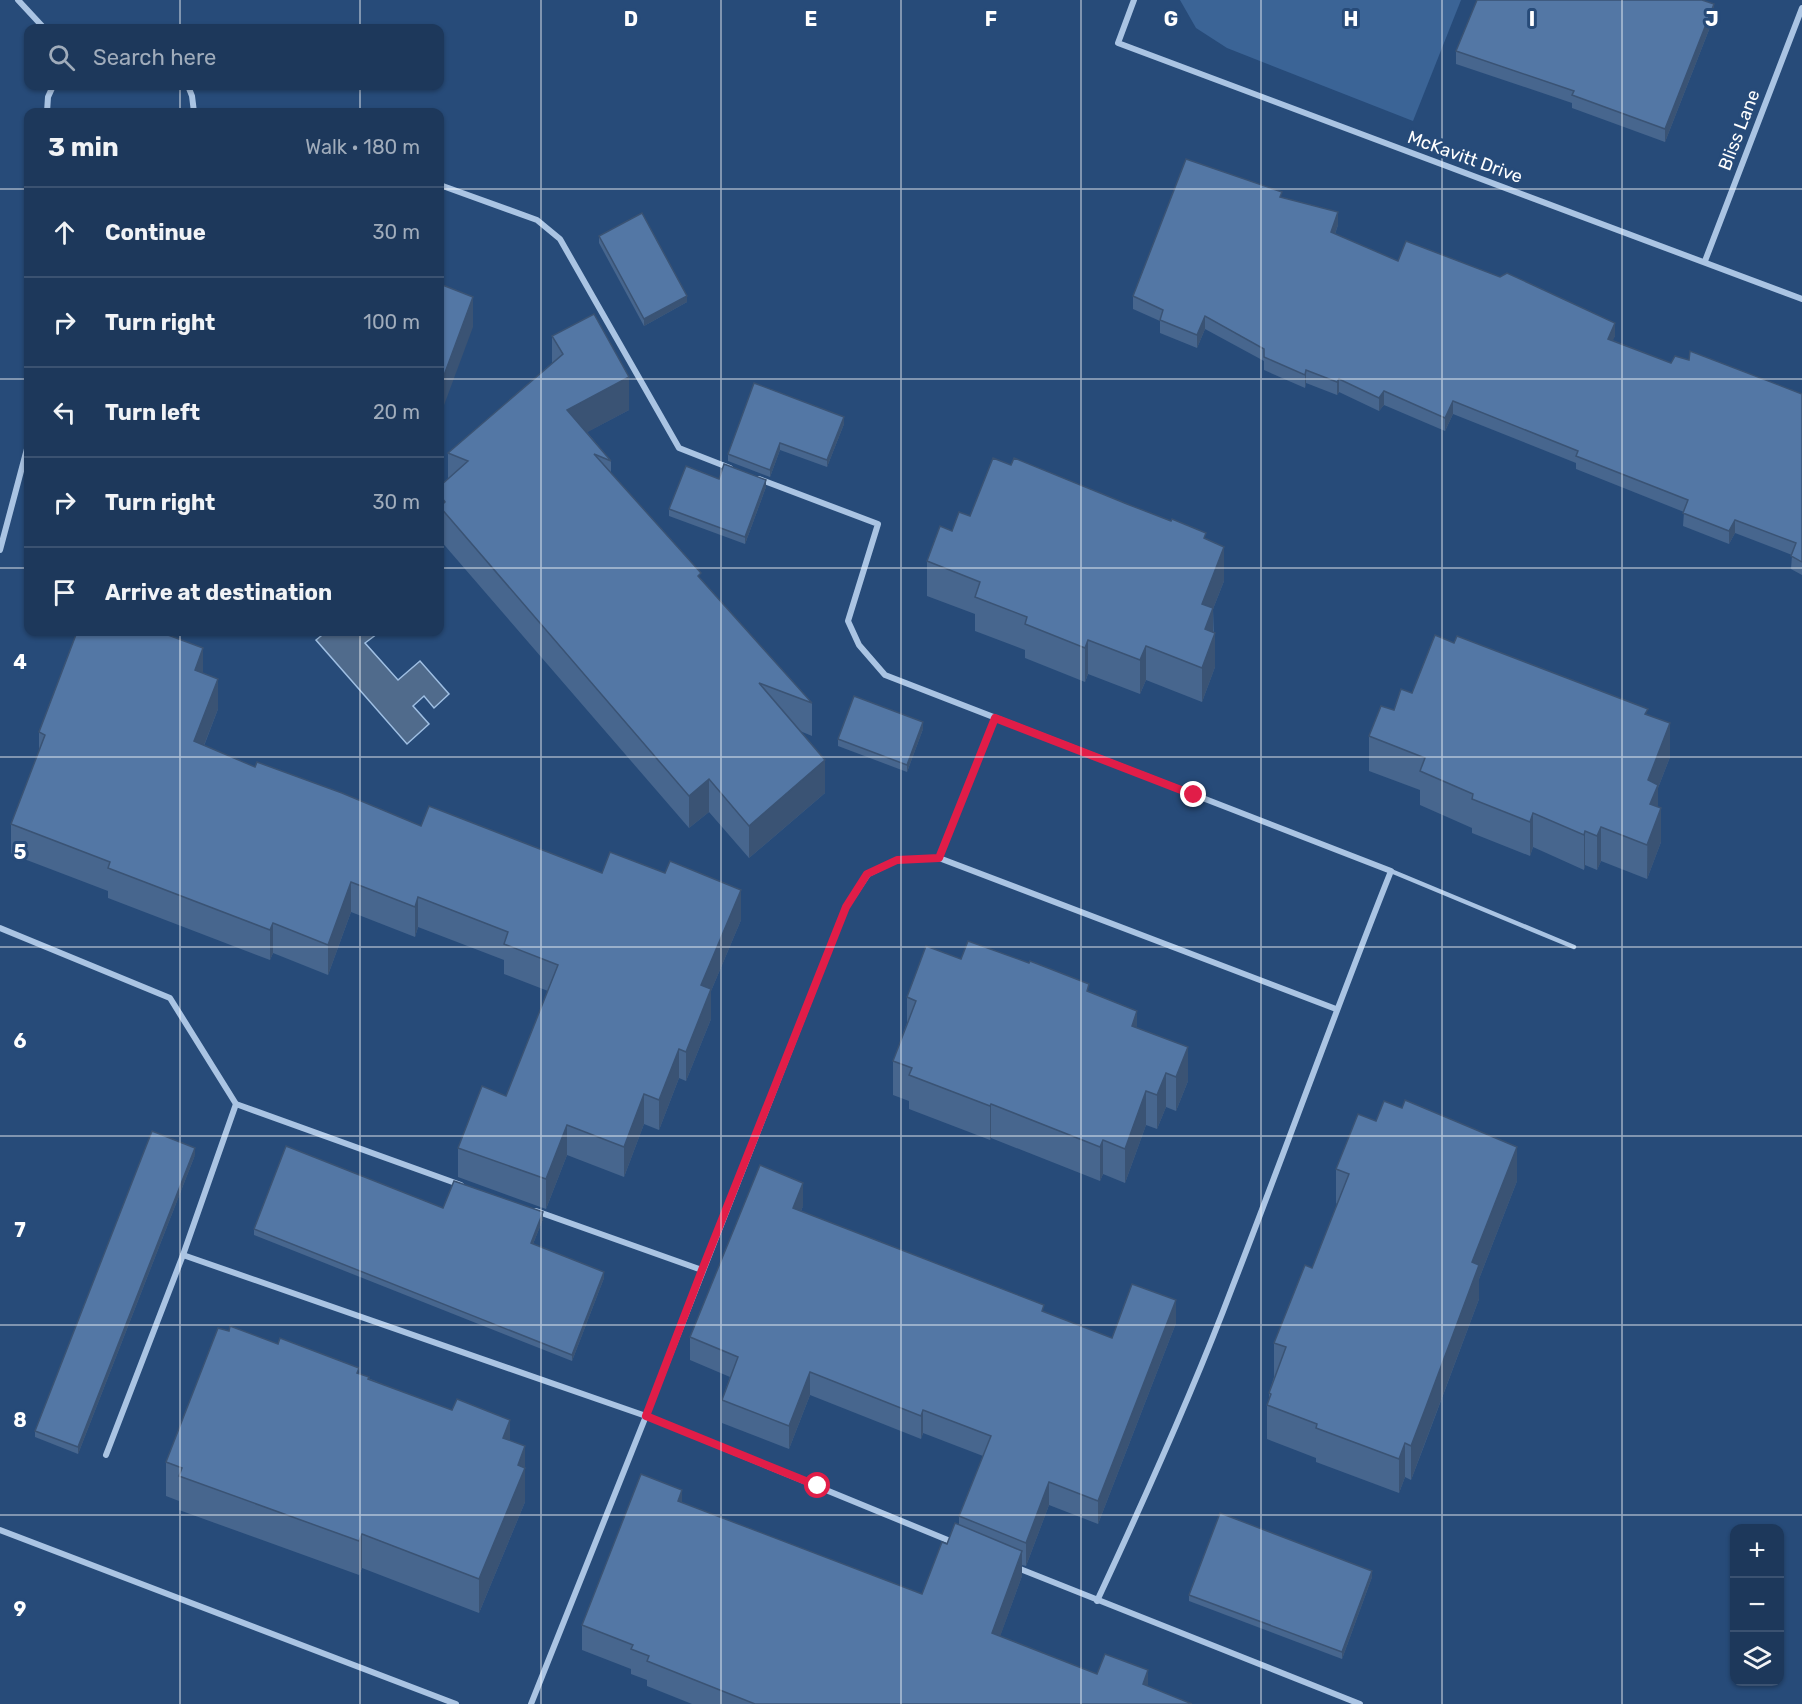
<!DOCTYPE html>
<meta charset="utf-8">
<style>
:root{--surface:#1d385b;--page:#253f61;--text:#f1f3f6;--muted:#a0acbb;--line:#3b5271}
body{margin:0;font-family:Rubik,sans-serif;background:var(--page);color:var(--text)}
.controls{position:absolute;right:18px;bottom:18px;display:grid;overflow:hidden;border-radius:12px;box-shadow:0 2px 4px #0004}
.controls button{width:54px;height:54px;display:grid;place-items:center;padding:0;border:0;border-bottom:2px solid var(--line);background:var(--surface);color:var(--text);font:30px sans-serif}
.stop{position:absolute;width:18px;height:18px;margin:-14px;border:4px solid #e11d48;border-radius:50%;background:#fff}
.stop.end{background:#e11d48;border-color:#fff;box-shadow:0 2px 6px #0008}
.list{margin:0;padding:0;list-style:none}
h2{display:flex;justify-content:space-between;align-items:center;height:78px;margin:0;padding:0 24px;font-size:26px}
h2 small{font-size:20px;font-weight:400;color:var(--muted)}
.list li{display:grid;grid-template-columns:39px 1fr auto;gap:18px;align-items:center;box-sizing:border-box;height:90px;padding:0 24px;border-top:2px solid var(--line)}
.list b{display:block;font-size:22px;white-space:nowrap}
.list em{font-size:20px;font-style:normal;color:var(--muted)}
.icon{flex:none;width:33px;height:33px;fill:none;stroke:currentColor;stroke-width:2;stroke-linecap:round;stroke-linejoin:round}
.map{position:relative;flex:none;width:1802px;height:1704px;overflow:hidden}
.search{position:absolute;background:var(--surface);box-shadow:0 2px 4px #0004;left:24px;top:24px;width:420px;height:66px;display:flex;align-items:center;gap:15px;box-sizing:border-box;padding:0 21px;border-radius:12px;color:var(--muted);font-size:22px}
.panel{position:absolute;background:var(--surface);box-shadow:0 2px 4px #0004;left:24px;top:108px;width:420px;height:528px;border-radius:12px}
.map>svg:first-child{display:block}
.green{fill:#3b6496}
.water{fill:#506b8c;stroke:#9fbfe3;stroke-width:1.5}
.lines{fill:none;stroke-linecap:round;stroke-linejoin:round}
.lane{stroke:#aac4e3;stroke-width:4.5}
.street{stroke:#aac4e3;stroke-width:6}
.wall{fill:#47668e}
.shaded-wall{fill:#3a5374}
.building{fill:#5377a5;stroke:#3a5374;stroke-width:1.5}
.route{stroke:#e11d48;stroke-width:8}
.grid{fill:none;stroke:#fff;stroke-width:1.5;stroke-opacity:0.55}
.labels{text-anchor:middle;stroke-width:6;stroke-linejoin:round;paint-order:stroke}
.street-label{font-size:18px;fill:#fff;stroke:#274b79}
.grid-label{font-size:20px;text-anchor:middle;font-weight:bold;fill:#fff;stroke:#274b79;stroke-width:6;stroke-linejoin:round;paint-order:stroke}
</style>
<div class="map">
<svg width="1802" height="1704" viewBox="0 0 1802 1704">
<rect width="100%" height="100%" fill="#274b79"/>
<polygon class="green" points="1180,0 1461,0 1413,121 1227,48 1196,28"/>
<polygon class="water" points="326,632 375,632 377,634 365,643 398,680 420,661 449,694 434,708 424,696 413,706 429,724 407,744 316,640"/>
<g class="lines">
<polyline class="lane" points="1391,871 1574,947"/>
<g class="street">
<polyline points="18,0 44,28"/>
<polyline points="1134,0 1118,43 1802,299"/>
<polyline points="188,86 192,96 194,112"/>
<polyline points="47,112 48,97 53,86"/>
<polyline points="440,185 537,220 560,239 679,448 730,468"/>
<polyline points="1705,261 1802,8"/>
<path d="M759,479L878,524L848,621L859,645L885,675L1391,871C1336,1009 1286,1149 1232,1288C1192,1394 1145,1498 1097,1601"/>
<polyline points="0,550 28,445"/>
<polyline points="995,718 939,858 1336,1009"/>
<polyline points="0,928 170,998 236,1104 461,1185"/>
<polyline points="536,1211 702,1270"/>
<polyline points="183,1255 646,1416 955,1543"/>
<polyline points="106,1455 183,1255 236,1104"/>
<polyline points="0,1530 456,1704"/>
<polyline points="1015,1567 1360,1704"/>
<polyline points="531,1704 646,1416 846,907 868,874 897,860 939,858"/>
</g>
</g>
<g class="wall">
<polygon points="1714,17 1665,142 1572,108 1572,103 1456,64 1456,51"/>
<polygon points="1282,197 1338,225 1335,234 1398,261 1615,336 1612,340 1671,363 1802,394 1802,575 1791,569 1792,555 1735,533 1729,544 1683,526 1684,512 1576,469 1576,463 1453,414 1445,431 1384,405 1379,411 1339,392 1337,395 1306,383 1305,388 1264,370 1264,361 1205,329 1197,348 1160,333 1160,321 1133,309 1133,296"/>
<polygon points="599,236 687,302 644,326 599,243"/>
<polygon points="552,336 629,410 587,432 611,461 611,473 701,579 812,703 812,736 800,731 825,793 749,858 709,812 689,828 440,540 440,486 448,479 448,453 552,363"/>
<polygon points="844,424 827,467 780,450 770,477 728,461 728,454"/>
<polygon points="719,479 766,487 745,544 669,516 669,509"/>
<polygon points="970,516 1224,581 1213,609 1215,667 1202,702 1146,680 1140,694 1088,674 1085,682 1025,658 1025,650 975,631 975,614 927,596 927,561 952,531"/>
<polygon points="203,673 218,709 204,746 255,767 421,826 602,873 741,920 711,991 711,1019 686,1081 679,1078 659,1130 644,1124 624,1177 567,1155 546,1209 458,1177 458,1148 506,1096 548,991 504,974 504,960 418,927 415,937 351,912 328,975 273,953 270,960 108,898 108,891 11,854 11,824 39,752 39,732"/>
<polygon points="1412,693 1648,715 1670,757 1658,788 1658,807 1661,842 1647,879 1601,861 1597,870 1585,865 1584,870 1533,847 1530,856 1472,833 1472,828 1420,805 1420,790 1369,771 1369,736 1394,710"/>
<polygon points="923,729 907,772 838,746 838,739"/>
<polygon points="961,959 1029,963 1089,992 1137,1028 1188,1081 1176,1111 1166,1107 1157,1129 1146,1125 1125,1183 1103,1174 1100,1181 991,1138 990,1140 909,1109 909,1101 893,1095 893,1061 907,1023 907,997"/>
<polygon points="195,1155 78,1454 35,1437 35,1431"/>
<polygon points="1336,1169 1517,1181 1479,1279 1479,1299 1424,1446 1411,1480 1405,1477 1399,1493 1316,1462 1316,1458 1267,1439 1267,1405 1269,1400 1269,1393 1274,1377 1274,1343 1312,1268 1337,1204 1336,1203"/>
<polygon points="803,1206 801,1211 1044,1312 1112,1338 1176,1323 1098,1524 1049,1505 1026,1566 1022,1565 1022,1576 1000,1636 1097,1674 1148,1686 1192,1704 692,1704 647,1686 647,1680 631,1674 631,1669 582,1650 582,1625 682,1503 922,1594 947,1544 959,1525 959,1516 983,1456 923,1433 921,1439 810,1395 789,1449 722,1423 722,1400 730,1377 690,1360 690,1337"/>
<polygon points="443,1208 543,1219 533,1244 604,1278 572,1361 254,1235 254,1229"/>
<polygon points="359,1374 510,1440 525,1481 525,1502 479,1613 362,1568 359,1575 179,1510 179,1501 166,1496 166,1462"/>
<polygon points="1372,1577 1342,1659 1189,1601 1189,1595"/>
</g>
<g class="shaded-wall">
<polygon points="1714,4 1714,17 1665,142 1665,129"/>
<polygon points="1338,212 1338,225 1331,245 1331,232"/>
<polygon points="687,296 687,302 644,326 644,319"/>
<polygon points="473,297 473,327 440,416 440,386"/>
<polygon points="1205,316 1205,329 1197,348 1197,335"/>
<polygon points="1615,323 1615,336 1608,352 1608,339"/>
<polygon points="1306,370 1306,383 1305,388 1305,375"/>
<polygon points="629,377 629,410 567,443 567,410"/>
<polygon points="1339,379 1339,392 1337,395 1337,382"/>
<polygon points="1384,391 1384,405 1379,411 1379,398"/>
<polygon points="1453,401 1453,414 1445,431 1445,418"/>
<polygon points="844,417 844,424 827,467 827,460"/>
<polygon points="780,443 780,450 770,477 770,470"/>
<polygon points="766,480 766,487 745,544 745,537"/>
<polygon points="1735,520 1735,533 1729,544 1729,531"/>
<polygon points="1224,547 1224,581 1213,609 1213,638 1215,633 1215,667 1202,702 1202,604"/>
<polygon points="1088,640 1088,674 1085,682 1085,648"/>
<polygon points="1146,646 1146,680 1140,694 1140,660"/>
<polygon points="203,648 203,678 195,670"/>
<polygon points="218,679 218,709 194,771 194,741"/>
<polygon points="923,722 923,729 907,772 907,765"/>
<polygon points="1670,723 1670,757 1658,788 1658,817 1661,808 1661,842 1647,879 1648,780"/>
<polygon points="825,760 825,793 749,858 749,826"/>
<polygon points="709,779 709,812 689,828 689,796"/>
<polygon points="1533,813 1533,847 1530,856 1530,822"/>
<polygon points="1601,827 1601,861 1597,870 1597,836"/>
<polygon points="1585,831 1585,865 1584,870 1584,835"/>
<polygon points="351,882 351,912 328,975 328,945"/>
<polygon points="741,890 741,920 711,991 711,1019 686,1081 686,1052 701,985"/>
<polygon points="418,897 418,927 415,937 415,907"/>
<polygon points="273,923 273,953 270,960 270,930"/>
<polygon points="1137,1011 1137,1045 1132,1026"/>
<polygon points="1188,1047 1188,1081 1176,1111 1176,1077"/>
<polygon points="679,1049 679,1078 659,1130 659,1100"/>
<polygon points="1166,1073 1166,1107 1157,1129 1157,1095"/>
<polygon points="1146,1091 1146,1125 1125,1183 1125,1149"/>
<polygon points="644,1094 644,1124 624,1177 624,1147"/>
<polygon points="991,1104 991,1138 990,1140 990,1106"/>
<polygon points="567,1125 567,1155 546,1209 546,1179"/>
<polygon points="1103,1140 1103,1174 1100,1181 1100,1147"/>
<polygon points="1517,1147 1517,1181 1479,1279 1479,1299 1411,1480 1411,1446 1472,1262"/>
<polygon points="195,1148 195,1155 78,1454 78,1447"/>
<polygon points="803,1183 803,1206 793,1231 793,1208"/>
<polygon points="543,1212 543,1219 531,1249 531,1243"/>
<polygon points="604,1272 604,1278 572,1361 572,1355"/>
<polygon points="1176,1300 1176,1323 1098,1524 1098,1501"/>
<polygon points="810,1372 810,1395 789,1449 789,1426"/>
<polygon points="923,1410 923,1433 921,1439 921,1416"/>
<polygon points="510,1420 510,1454 503,1438"/>
<polygon points="1405,1443 1405,1477 1399,1493 1399,1459"/>
<polygon points="525,1446 525,1502 479,1613 479,1579"/>
<polygon points="1049,1482 1049,1505 1026,1566 1026,1543"/>
<polygon points="682,1490 682,1515 678,1501"/>
<polygon points="362,1534 362,1568 359,1575 359,1541"/>
<polygon points="1022,1551 1022,1576 992,1659 992,1633"/>
<polygon points="1372,1571 1372,1577 1342,1659 1342,1652"/>
<polygon points="1148,1670 1148,1695 1143,1684"/>
</g>
<g class="building">
<polygon points="1477,0 1702,0 1714,4 1665,129 1572,95 1574,91 1456,51"/>
<polygon points="1186,159 1282,192 1280,197 1338,212 1331,232 1398,261 1406,241 1500,277 1507,273 1615,323 1608,339 1671,363 1675,356 1689,360 1690,351 1802,394 1802,562 1791,556 1796,543 1735,520 1729,531 1683,513 1688,500 1576,456 1578,451 1453,401 1445,418 1384,391 1379,398 1339,379 1337,382 1306,370 1305,375 1264,357 1264,349 1205,316 1197,335 1160,320 1163,310 1133,296"/>
<polygon points="642,213 687,296 644,319 599,236"/>
<polygon points="440,284 473,297 440,386"/>
<polygon points="594,314 629,377 567,410 611,461 594,454 701,573 698,576 812,703 759,683 825,760 749,826 709,779 689,796 440,507 445,502 440,495 440,486 468,461 448,453 563,354 552,336"/>
<polygon points="754,383 844,417 827,460 780,443 770,470 728,454"/>
<polygon points="993,458 1011,465 1014,458 1127,504 1171,521 1172,519 1206,533 1204,538 1224,547 1202,604 1213,608 1205,629 1215,633 1202,668 1146,646 1140,660 1088,640 1085,648 1025,624 1027,617 975,597 980,582 927,561 940,526 952,531 959,512 970,516"/>
<polygon points="724,464 766,480 745,537 669,509 686,466 719,479"/>
<polygon points="77,632 160,632 203,648 195,670 218,679 194,741 255,767 257,762 342,793 421,826 429,806 602,873 610,852 665,873 670,861 741,890 701,985 711,989 686,1052 679,1049 659,1100 644,1094 624,1147 567,1125 546,1179 458,1148 482,1086 506,1096 558,965 504,944 508,932 418,897 415,907 351,882 328,945 273,923 270,930 108,868 110,862 11,824 45,735 39,732"/>
<polygon points="1435,635 1454,643 1457,636 1648,709 1645,714 1670,723 1648,780 1658,785 1650,804 1661,808 1647,845 1601,827 1597,836 1585,831 1584,835 1533,813 1530,822 1472,799 1473,794 1420,771 1425,758 1369,736 1381,706 1394,710 1401,689 1412,693"/>
<polygon points="854,696 923,722 907,765 838,739"/>
<polygon points="968,941 1029,963 1030,961 1089,984 1087,991 1137,1011 1132,1026 1188,1047 1176,1077 1166,1073 1157,1095 1146,1091 1125,1149 1103,1140 1100,1147 991,1104 990,1106 909,1075 912,1068 893,1061 916,1001 907,997 926,946 961,959"/>
<polygon points="1405,1100 1517,1147 1472,1262 1479,1265 1424,1412 1411,1446 1405,1443 1399,1459 1316,1428 1317,1424 1267,1405 1271,1394 1269,1393 1286,1347 1274,1343 1305,1265 1312,1268 1349,1174 1336,1169 1358,1114 1376,1121 1384,1101 1402,1108"/>
<polygon points="152,1131 195,1148 78,1447 35,1431"/>
<polygon points="286,1146 443,1208 454,1181 543,1212 531,1243 604,1272 572,1355 254,1229"/>
<polygon points="760,1165 803,1183 793,1208 1044,1305 1042,1311 1112,1338 1132,1284 1176,1300 1098,1501 1049,1482 1026,1543 959,1516 991,1436 923,1410 921,1416 810,1372 789,1426 722,1400 738,1357 690,1337"/>
<polygon points="230,1326 278,1344 280,1338 359,1368 357,1373 369,1377 368,1379 452,1410 457,1399 510,1420 503,1438 525,1446 518,1465 525,1468 479,1579 362,1534 359,1541 179,1476 182,1468 166,1462 218,1328 229,1331"/>
<polygon points="641,1474 682,1490 678,1501 922,1594 942,1542 947,1544 955,1523 1022,1551 992,1633 1097,1674 1105,1654 1148,1670 1143,1684 1192,1704 755,1704 647,1661 649,1656 631,1649 633,1645 582,1625"/>
<polygon points="1220,1513 1372,1571 1342,1652 1189,1595"/>
</g>
<g class="lines">
<polyline class="route" points="818,1486 646,1416 702,1270 846,907 867,874 897,860 939,858 995,718 1194,795"/>
</g>
<path class="grid" d="M180,0V28M360,0V28M541,0V1704M721,0V1704M901,0V1704M1081,0V1704M1261,0V1704M1442,0V1704M1622,0V1704M180,86V112M360,86V112M0,189H28M440,189H1802M0,379H28M440,379H1802M0,568H28M440,568H1802M180,632V1704M360,632V1704M0,757H1802M0,947H1802M0,1136H1802M0,1325H1802M0,1515H1802"/>
<g class="labels">
<g class="street-label">
<text transform="translate(1739 130) rotate(-69)" y="6">Bliss Lane</text>
<text transform="translate(1465 157) rotate(20)" y="6">McKavitt Drive</text>
</g>
</g>
<g class="grid-label">
<text x="631" y="26">D</text>
<text x="811" y="26">E</text>
<text x="991" y="26">F</text>
<text x="1171" y="26">G</text>
<text x="1351" y="26">H</text>
<text x="1532" y="26">I</text>
<text x="1712" y="26">J</text>
<text x="20" y="669">4</text>
<text x="20" y="859">5</text>
<text x="20" y="1048">6</text>
<text x="20" y="1237">7</text>
<text x="20" y="1427">8</text>
<text x="20" y="1616">9</text>
</g>
</svg>
<div class="controls">
<button>+</button>
<button>−</button>
<button><svg class="icon" aria-label="layers" viewBox="0 0 24 24"><path d="M12 4l9 5-9 5-9-5zM3 14l9 5 9-5"/></svg></button>
</div>
<div class="stop" style="left:818px;top:1486px"></div>
<div class="stop end" style="left:1194px;top:795px"></div>
<div class="search"><svg class="icon" aria-label="search" viewBox="0 0 24 24"><circle cx="10" cy="10" r="6"/><path d="M15 15l6 6"/></svg>Search here</div>
<section class="panel">
<h2>3 min<small>Walk · 180 m</small></h2>
<ul class="list">
<li><svg class="icon" aria-label="ahead" viewBox="0 0 24 24"><path d="M12 20V5M6 11l6-6 6 6"/></svg><div><b>Continue</b></div><em>30 m</em></li>
<li><svg class="icon" aria-label="right" viewBox="0 0 24 24"><path d="M7 20v-9h11M14 6l5 5-5 5"/></svg><div><b>Turn right</b></div><em>100 m</em></li>
<li><svg class="icon" aria-label="left" viewBox="0 0 24 24"><path d="M17 20v-9H6M10 6l-5 5 5 5"/></svg><div><b>Turn left</b></div><em>20 m</em></li>
<li><svg class="icon" aria-label="right" viewBox="0 0 24 24"><path d="M7 20v-9h11M14 6l5 5-5 5"/></svg><div><b>Turn right</b></div><em>30 m</em></li>
<li><svg class="icon" aria-label="arrive" viewBox="0 0 24 24"><path d="M6 21V4h12l-3 4 3 4H6"/></svg><div><b>Arrive at destination</b></div></li>
</ul>
</section>
</div>
